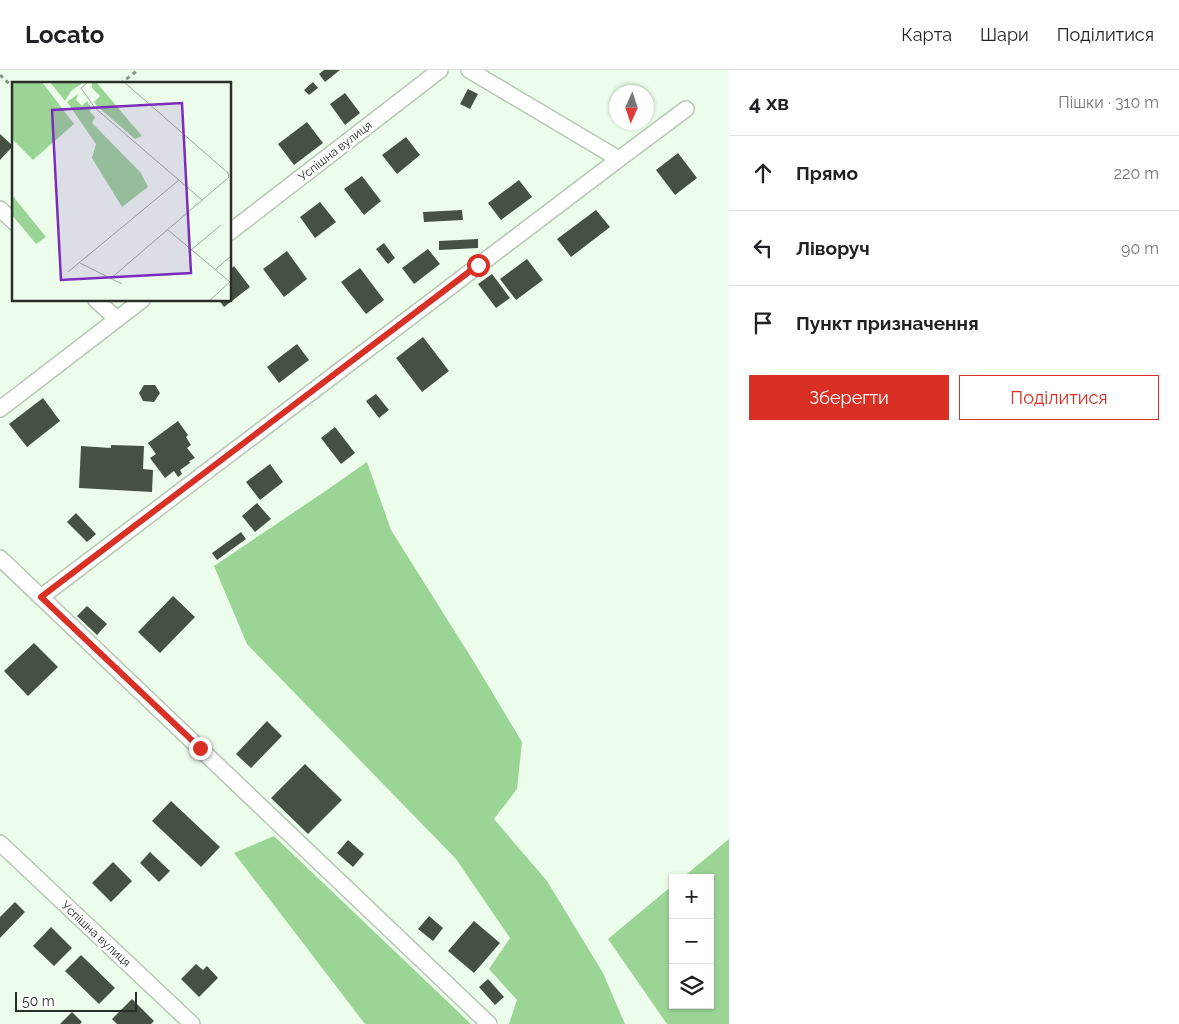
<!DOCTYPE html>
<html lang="uk">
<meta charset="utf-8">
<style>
:root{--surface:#fff;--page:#f6f6f6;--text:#202124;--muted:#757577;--line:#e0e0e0;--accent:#d93025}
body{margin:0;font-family:Raleway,sans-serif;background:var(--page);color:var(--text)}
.controls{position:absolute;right:15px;bottom:15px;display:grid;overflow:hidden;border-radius:0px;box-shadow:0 1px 4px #0004}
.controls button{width:45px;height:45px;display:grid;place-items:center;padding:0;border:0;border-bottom:1px solid var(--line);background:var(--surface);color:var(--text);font:25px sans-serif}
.compass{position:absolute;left:609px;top:15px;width:45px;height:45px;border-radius:50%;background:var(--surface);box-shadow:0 1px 4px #0004;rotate:183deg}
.scale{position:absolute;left:15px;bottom:12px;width:122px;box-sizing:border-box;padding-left:5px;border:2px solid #282e28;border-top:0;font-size:14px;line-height:18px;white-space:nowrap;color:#282e28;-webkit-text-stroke:4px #fff;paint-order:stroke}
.stop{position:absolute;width:15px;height:15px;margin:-11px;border:4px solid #d93025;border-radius:50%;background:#fff}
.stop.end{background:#d93025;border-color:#fff;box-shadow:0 1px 5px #0008}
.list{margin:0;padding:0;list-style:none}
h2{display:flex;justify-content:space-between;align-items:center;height:65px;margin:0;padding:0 20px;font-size:21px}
h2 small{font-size:16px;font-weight:400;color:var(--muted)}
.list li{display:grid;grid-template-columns:32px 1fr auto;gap:15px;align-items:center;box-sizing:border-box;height:75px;padding:0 20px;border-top:1px solid var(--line)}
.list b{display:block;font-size:19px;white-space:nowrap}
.list em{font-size:16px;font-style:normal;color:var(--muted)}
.actions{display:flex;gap:10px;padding:15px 20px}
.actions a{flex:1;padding:11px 0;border:1px solid var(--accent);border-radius:0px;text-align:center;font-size:18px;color:var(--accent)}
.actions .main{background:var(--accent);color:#fff}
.icon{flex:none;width:28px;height:28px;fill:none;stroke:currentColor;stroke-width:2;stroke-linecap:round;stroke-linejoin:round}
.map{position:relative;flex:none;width:729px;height:954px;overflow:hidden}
header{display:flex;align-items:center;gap:30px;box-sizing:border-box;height:70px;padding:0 25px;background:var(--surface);border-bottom:1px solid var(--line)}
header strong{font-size:24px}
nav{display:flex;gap:28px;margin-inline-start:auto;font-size:18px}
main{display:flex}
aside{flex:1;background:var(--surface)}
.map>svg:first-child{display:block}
.forest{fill:#9ad596}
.building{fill:#455243}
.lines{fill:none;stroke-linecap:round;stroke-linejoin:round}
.street-casing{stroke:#b7c7b6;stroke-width:18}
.path{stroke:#899488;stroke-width:3;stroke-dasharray:4 4;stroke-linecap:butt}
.street{stroke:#fff;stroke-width:15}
.route{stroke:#d93025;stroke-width:6}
.labels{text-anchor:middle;stroke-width:5;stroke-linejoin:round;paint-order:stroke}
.street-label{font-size:12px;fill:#282e28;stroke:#fff}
.inset-road{fill:none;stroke:#9eaa9d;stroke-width:1}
.view{fill:#7b2cbf;fill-opacity:0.15;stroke:#7b2cbf;stroke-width:2.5}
.inset-edge{fill:none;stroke:#282e28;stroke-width:2.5}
</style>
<header>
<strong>Locato</strong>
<nav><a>Карта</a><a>Шари</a><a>Поділитися</a></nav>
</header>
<main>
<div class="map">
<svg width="729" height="954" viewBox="0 0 729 954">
<rect width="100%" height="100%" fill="#edfdeb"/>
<g class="forest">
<polygon points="367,392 391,460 474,592 522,672 517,719 494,749 547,811 603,903 625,954 509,954 517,930 489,899 510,868 456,789 247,574 214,496 324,422"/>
<polygon points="274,766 471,954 472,954 365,954 234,783"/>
<polygon points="729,769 729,954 667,954 608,869 673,815 673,935 710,935 710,808 682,808"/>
</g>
<g class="building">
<polygon points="324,0 340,0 325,12 319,4"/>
<polygon points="313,12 318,18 309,25 304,20"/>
<polygon points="468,19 478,24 470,39 460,34"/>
<polygon points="345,23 360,43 345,55 330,34"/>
<polygon points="307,52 323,73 294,95 278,74"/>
<polygon points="0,64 13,76 0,90"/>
<polygon points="406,67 420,85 397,104 382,85"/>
<polygon points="678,83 697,108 675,125 656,100"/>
<polygon points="362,106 381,131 364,145 344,119"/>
<polygon points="519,110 532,127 501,150 488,133"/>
<polygon points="320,132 336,152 315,168 300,147"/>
<polygon points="462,140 463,150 424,152 423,142"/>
<polygon points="596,140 610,157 571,187 557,169"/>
<polygon points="478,169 478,178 439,180 439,171"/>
<polygon points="384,173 395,188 388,194 376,179"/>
<polygon points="428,179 440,194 414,214 402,198"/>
<polygon points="287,181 307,209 284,227 263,199"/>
<polygon points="527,189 543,210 516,230 500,209"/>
<polygon points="234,196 250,217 224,237 219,230 230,230 230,200"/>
<polygon points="360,198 384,230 366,244 341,212"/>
<polygon points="492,204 510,228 496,238 478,214"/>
<polygon points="423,267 449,301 422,322 396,288"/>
<polygon points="297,274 309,290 279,313 267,297"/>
<polygon points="144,315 155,315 160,323 154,332 143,331 139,323"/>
<polygon points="376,324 389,340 379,348 366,331"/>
<polygon points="43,328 60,351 27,377 9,354"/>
<polygon points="178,351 188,365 186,367 191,375 187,378 195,388 189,391 190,393 180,400 182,404 178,407 174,401 165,408 150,388 156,384 148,373"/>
<polygon points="335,357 355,383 341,394 321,368"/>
<polygon points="111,375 144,376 143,399 153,400 152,422 79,418 81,376 111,378"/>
<polygon points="270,394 283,412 260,430 246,412"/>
<polygon points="257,433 271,449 255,462 242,446"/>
<polygon points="76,443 96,464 87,472 67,452"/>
<polygon points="241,462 246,469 217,490 212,483"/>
<polygon points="173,526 195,547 160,583 138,562"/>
<polygon points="87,536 107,554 97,565 77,546"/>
<polygon points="34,573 58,597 28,626 4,601"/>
<polygon points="267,651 282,666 251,698 236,684"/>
<polygon points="305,694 342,730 308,764 271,728"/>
<polygon points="171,731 220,777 201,797 152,751"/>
<polygon points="348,770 364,784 353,797 337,783"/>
<polygon points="150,782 170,801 159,812 140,793"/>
<polygon points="113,792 132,811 111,832 92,813"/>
<polygon points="15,832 25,842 0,868 0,847"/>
<polygon points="429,846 443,858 433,871 418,859"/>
<polygon points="474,851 500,873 474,903 448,881"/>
<polygon points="51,857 72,878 54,896 33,876"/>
<polygon points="81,885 115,918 99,934 65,901"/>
<polygon points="196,894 203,900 207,896 218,908 199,927 181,909"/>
<polygon points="488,909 504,927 495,935 479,917"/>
<polygon points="132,929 154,951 151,954 117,954 112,949"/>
<polygon points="72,942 82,952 80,954 60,954"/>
</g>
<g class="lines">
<defs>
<g id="street">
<polyline points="469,0 619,89"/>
<polyline points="0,139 14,152"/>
<polyline points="230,162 440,0"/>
<polyline points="96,230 117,249"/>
<polyline points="0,339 142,230"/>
<polyline points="0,488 489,954"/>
<polyline points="41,527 619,89 686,39"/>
<polyline points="0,773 192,954"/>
</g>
</defs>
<use href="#street" class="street-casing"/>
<g class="path">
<polyline points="0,5 14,18"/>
<polyline points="120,14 138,0"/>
</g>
<use href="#street" class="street"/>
</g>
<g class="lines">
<polyline class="route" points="200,678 41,527 478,195"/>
</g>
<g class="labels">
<g class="street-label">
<text transform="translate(335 81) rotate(-38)" y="4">Успішна вулиця</text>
<text transform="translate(96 864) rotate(43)" y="4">Успішна вулиця</text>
</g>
</g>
<g transform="translate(12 12)">
<rect width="219" height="219" fill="#edfdeb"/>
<path d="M0,0H30L62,42L21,78L0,57ZM38,0H72L59,9L53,19ZM80,0H84L130,54L123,57L86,25L82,20L88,14L80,6ZM66,12L64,18L70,24L75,19L79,25L78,30L83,35L80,41L129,91L136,105L110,125L80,76L84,62L55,20ZM0,113L34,155L24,162L0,133Z" fill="#9ad596"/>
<path class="inset-road" d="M76,0L69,6L83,26L190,118M156,148L218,200M179,168L209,143M68,181L110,202M203,188L219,174M56,190L167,98M98,197L217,95L216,91L112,0M197,219L219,199"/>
<path class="view" d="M170,21L179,191L49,198L40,28Z"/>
<rect width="219" height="219" class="inset-edge"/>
</g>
</svg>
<div class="controls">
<button>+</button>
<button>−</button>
<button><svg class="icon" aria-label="layers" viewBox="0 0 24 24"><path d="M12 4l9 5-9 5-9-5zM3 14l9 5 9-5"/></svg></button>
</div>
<svg class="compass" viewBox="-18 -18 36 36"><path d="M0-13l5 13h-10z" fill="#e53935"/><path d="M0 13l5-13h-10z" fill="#757577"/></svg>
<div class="scale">50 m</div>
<div class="stop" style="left:478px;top:195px"></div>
<div class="stop end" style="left:200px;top:678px"></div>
</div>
<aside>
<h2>4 хв<small>Пішки · 310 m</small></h2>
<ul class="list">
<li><svg class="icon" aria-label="ahead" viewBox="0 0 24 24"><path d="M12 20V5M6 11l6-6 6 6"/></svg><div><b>Прямо</b></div><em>220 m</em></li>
<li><svg class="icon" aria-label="left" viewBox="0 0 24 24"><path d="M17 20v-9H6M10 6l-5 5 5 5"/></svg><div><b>Ліворуч</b></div><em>90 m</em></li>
<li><svg class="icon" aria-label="arrive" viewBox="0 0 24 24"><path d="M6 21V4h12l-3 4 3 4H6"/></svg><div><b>Пункт призначення</b></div></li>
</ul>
<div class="actions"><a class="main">Зберегти</a><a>Поділитися</a></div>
</aside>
</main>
